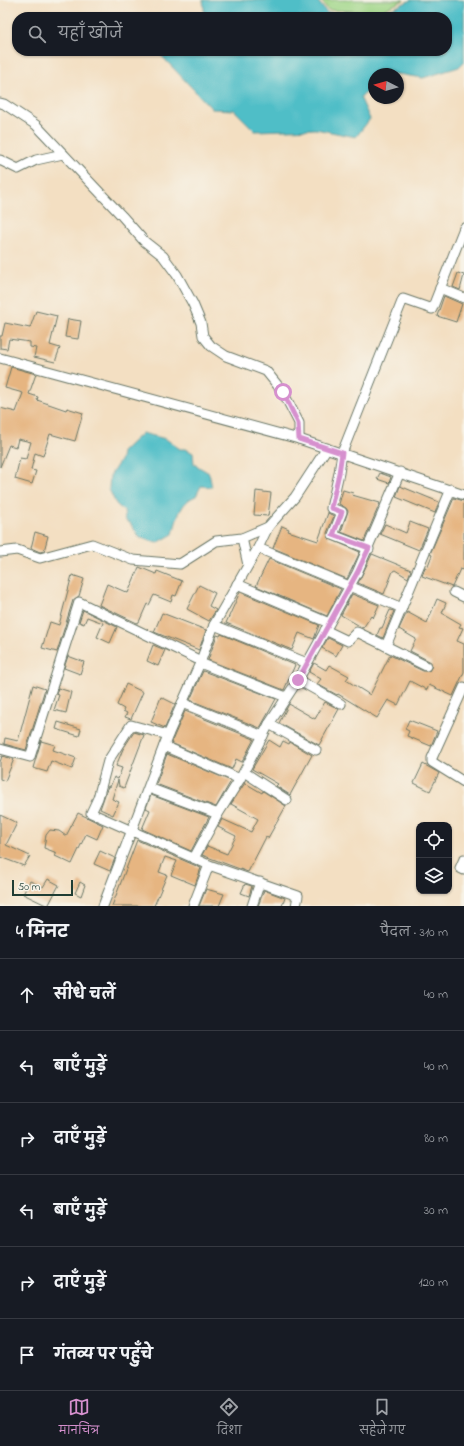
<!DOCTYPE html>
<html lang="hi">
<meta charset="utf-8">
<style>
:root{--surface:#171b24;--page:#242831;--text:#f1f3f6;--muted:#9ea1a6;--line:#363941;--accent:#d690ce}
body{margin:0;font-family:"Indie Flower","Playpen Sans Deva",sans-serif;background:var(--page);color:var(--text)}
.controls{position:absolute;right:12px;bottom:12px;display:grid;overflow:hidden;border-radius:8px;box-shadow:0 1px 3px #0004}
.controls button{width:36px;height:36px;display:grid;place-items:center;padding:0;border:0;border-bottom:1px solid var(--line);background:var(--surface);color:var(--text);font:20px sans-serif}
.compass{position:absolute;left:368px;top:68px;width:36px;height:36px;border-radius:50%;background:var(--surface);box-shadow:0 1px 3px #0004;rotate:276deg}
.scale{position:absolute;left:12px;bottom:10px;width:61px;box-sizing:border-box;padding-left:4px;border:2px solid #1f3d34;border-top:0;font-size:11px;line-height:14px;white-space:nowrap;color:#1f3d34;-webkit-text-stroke:3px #f7f3e8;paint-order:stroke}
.stop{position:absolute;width:12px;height:12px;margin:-9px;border:3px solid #d690ce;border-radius:50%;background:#fff}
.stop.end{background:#d690ce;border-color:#fff;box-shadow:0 1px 4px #0008}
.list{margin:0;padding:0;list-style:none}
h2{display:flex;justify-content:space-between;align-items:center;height:52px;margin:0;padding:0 16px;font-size:17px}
h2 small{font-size:13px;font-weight:400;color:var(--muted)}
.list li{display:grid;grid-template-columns:26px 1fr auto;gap:12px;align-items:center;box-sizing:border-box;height:72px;padding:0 16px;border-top:1px solid var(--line)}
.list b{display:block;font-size:15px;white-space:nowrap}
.list em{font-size:13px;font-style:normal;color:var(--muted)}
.icon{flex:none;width:22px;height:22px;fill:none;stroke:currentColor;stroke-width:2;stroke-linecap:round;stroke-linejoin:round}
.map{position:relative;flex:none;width:464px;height:906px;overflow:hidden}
.search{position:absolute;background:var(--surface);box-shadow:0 1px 3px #0004;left:12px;right:12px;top:12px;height:44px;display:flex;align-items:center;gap:10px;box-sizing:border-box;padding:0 14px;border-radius:16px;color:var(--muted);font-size:15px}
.sheet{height:484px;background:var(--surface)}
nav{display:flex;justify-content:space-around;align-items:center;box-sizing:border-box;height:56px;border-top:1px solid var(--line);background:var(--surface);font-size:11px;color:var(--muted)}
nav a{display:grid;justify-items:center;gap:2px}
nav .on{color:var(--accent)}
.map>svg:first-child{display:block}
.green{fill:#9fd687;stroke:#5f8a5e}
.water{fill:#50bec7;stroke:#387e7e}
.building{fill:#e6b581}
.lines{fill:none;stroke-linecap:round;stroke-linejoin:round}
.minor-casing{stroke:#697666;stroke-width:11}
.minor{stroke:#fff;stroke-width:9}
.route{stroke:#d690ce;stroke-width:5}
</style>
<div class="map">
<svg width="464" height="906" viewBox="0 0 464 906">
<rect width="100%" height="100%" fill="#f7f3e8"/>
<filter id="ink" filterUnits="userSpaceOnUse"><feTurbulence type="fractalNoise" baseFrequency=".025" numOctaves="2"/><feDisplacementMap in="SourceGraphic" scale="8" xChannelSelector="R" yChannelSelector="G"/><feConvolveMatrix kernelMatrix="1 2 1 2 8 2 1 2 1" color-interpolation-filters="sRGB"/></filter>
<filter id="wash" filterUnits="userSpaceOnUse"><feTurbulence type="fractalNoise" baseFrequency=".012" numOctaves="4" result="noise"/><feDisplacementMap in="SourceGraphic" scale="16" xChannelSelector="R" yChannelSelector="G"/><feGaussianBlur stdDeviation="0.9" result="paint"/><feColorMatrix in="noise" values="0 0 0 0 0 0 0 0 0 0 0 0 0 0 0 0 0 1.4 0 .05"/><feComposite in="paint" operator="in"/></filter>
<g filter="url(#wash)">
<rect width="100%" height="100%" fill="#f3dfc2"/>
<polygon class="green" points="321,0 404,0 379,12 328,10"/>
<g class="water">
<polygon points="203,0 317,0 327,13 379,15 411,0 464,0 464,62 459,67 423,78 398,74 374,74 374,88 360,97 370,119 356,137 316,129 255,131 234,110 212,109 157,51 447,51 447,17 205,17"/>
<path d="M142,433L166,439L180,449H186L193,453L194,464L209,473L212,487L201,486L196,496C180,502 177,519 173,534L157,543L139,537L130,523L125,520L124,511L116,504L109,489L110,476L121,459L122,452Z"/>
</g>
<g id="blocks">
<g class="building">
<polygon points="458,273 464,275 460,290 453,287"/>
<polygon points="444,296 462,304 456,322 437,316"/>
<polygon points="36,311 57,316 50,345 60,348 55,362 34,357 36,348 30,347 30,342 9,339 7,349 0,348 0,336 2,336 5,323 30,328"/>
<polygon points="68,319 81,321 78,339 65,337"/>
<polygon points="11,367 36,374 29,394 38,397 37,400 66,410 67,408 83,413 75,441 50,434 43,456 35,453 31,470 36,471 32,484 15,479 20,458 26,459 31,442 18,439 16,447 9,445 0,467 0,408 16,412 23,393 5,388"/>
<polygon points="380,473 391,477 389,483 377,479"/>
<polygon points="400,486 439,502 435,513 396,497"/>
<polygon points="343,490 353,493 352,495 380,503 364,541 341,532 348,511 346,508 339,504"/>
<polygon points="256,491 271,493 268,516 254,515"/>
<polygon points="454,498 464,501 464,570 460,569 452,587 422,576 425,567 427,568 432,555 430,554"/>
<polygon points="328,513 334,516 327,533 328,538 360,552 347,579 273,548 282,526 289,529 288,531 318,541"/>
<polygon points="410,522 428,529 419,550 380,534 385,524 406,533"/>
<polygon points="35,532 48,536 44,551 40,552 31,548"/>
<polygon points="372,554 411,570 408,578 395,570 393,571 384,594 358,583"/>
<polygon points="269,559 341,589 327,616 256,586"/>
<polygon points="139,567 156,574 157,571 182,581 176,596 173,595 171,602 154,595 149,605 147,604 139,622 137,623 99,605 107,584 128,593"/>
<polygon points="72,575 84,579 79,596 73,600 57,652 42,648 50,622 59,625"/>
<polygon points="199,585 215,593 209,606 216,610 209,621 187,609"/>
<polygon points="240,592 319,625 314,639 299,633 292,650 226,623"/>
<polygon points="352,594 379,605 373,618 371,616 363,628 341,615"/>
<polygon points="437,599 446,603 442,613 461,624 459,627 463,628 457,641 464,644 464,672 453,696 429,685 427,690 410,681 398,705 388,700 377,718 338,694 337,695 317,684 321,679 309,672 314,663 326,670 329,665 349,676 346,680 370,695 390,655 423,671 429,671 432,666 431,662 410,651 416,639 399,629 407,612 427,623"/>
<polygon points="83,610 117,627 110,643 97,637 103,623 87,617 84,624 79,622"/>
<polygon points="390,610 394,611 383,638 377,635 380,628 382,628"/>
<polygon points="162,613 206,630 199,650 154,632"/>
<polygon points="221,634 295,665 284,690 208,660 217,635 220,636"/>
<polygon points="328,638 342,645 336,656 322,648"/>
<polygon points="153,645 165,650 158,666 147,661"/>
<polygon points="68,656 84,662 80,674 64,668"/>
<polygon points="203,671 276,699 260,728 190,700"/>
<polygon points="126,684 143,692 131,719 125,717 127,713 123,711 124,709 117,705"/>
<polygon points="33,685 45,689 26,750 4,744 5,738 18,741"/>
<polygon points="58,688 71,692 66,713 54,710 59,695 56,694"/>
<polygon points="161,697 175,704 165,728 151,722"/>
<polygon points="325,702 339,709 319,745 279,723 289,704 315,719"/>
<polygon points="185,711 254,739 242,762 236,759 232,769 171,743"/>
<polygon points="409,720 437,731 431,746 407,736 409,731 405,729"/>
<polygon points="58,722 81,729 79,736 56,729"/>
<polygon points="134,732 144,735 124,788 119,786 118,780 112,799 119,802 113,815 100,809 108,786 110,787 114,777 118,779 122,768 116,766 123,749"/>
<polygon points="269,740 280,747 283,741 289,744 290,742 312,755 290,795 276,786 278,784 252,769"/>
<polygon points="41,741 55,745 53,750 76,758 72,769 51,761 47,772 33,768"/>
<polygon points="167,754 231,781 216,807 156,784"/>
<polygon points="2,756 14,759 5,781 0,779 0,762"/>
<polygon points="423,764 439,773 430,791 414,783"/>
<polygon points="245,783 262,793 263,791 286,806 268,838 266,837 248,872 202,855 207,846 227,854 236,836 218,827 222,819 251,832 258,819 231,804"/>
<polygon points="151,795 209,817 191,851 142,829 150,810 146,808"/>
<polygon points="78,813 103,825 97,839 86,834 72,864 55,856 57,853 44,848 46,835 50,830 59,831 66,836"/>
<polygon points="0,815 17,823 6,845 30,856 24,866 0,857"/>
<polygon points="137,840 201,868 195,885 171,875 177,861 165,857 159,872 167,875 154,906 112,906"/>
<polygon points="100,851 115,858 110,871 94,864"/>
<polygon points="48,879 59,885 48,906 23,894 30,881 43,887"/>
<polygon points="80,882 85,885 81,896 75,893"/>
<polygon points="245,884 252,886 249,896 241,893"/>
<polygon points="206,889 224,894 219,906 199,906"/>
<polygon points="264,890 285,898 282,906 258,906"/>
</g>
</g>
</g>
<g filter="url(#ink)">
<use href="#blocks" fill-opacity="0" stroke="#697666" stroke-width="1"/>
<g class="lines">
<defs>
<g id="minor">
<polyline points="0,103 4,104 36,125 122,216 144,241 163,256 177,275 193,304 201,323 203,336 211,346 226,356 266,371 283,392 299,423 299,439"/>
<polyline points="0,160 18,169 36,160 63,154"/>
<polyline points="440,288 464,298"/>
<polyline points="0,358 299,439 464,495"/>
<polyline points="242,538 248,565"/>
<polyline points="258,548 402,608"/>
<polyline points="369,549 333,535 342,512 331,508 339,473 342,453 403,299 432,309 464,228"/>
<polyline points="0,552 17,550 40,558 92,544 133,560 180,564 216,541 242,538 268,527"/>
<polyline points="237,584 329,623"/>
<polyline points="454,592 464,597"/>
<polyline points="214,625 307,663"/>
<polyline points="325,630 348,641 357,632 386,646"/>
<polyline points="200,663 286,697"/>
<polyline points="426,666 386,646 451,489"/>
<polyline points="298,680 341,704"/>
<polyline points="464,687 432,758 432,762 464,782"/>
<polyline points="182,703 263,736"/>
<polyline points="269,724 316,750"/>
<polyline points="168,735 131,725 108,761 98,798 91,813 209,865 298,896 296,906"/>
<polyline points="164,746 240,779"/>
<polyline points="0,749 30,757 79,602 201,661"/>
<polyline points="244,772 287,800"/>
<polyline points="149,788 218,814"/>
<polyline points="194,858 218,814 240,779 269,724 298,680 357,573 400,472"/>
<polyline points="464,859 460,868 464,870"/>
<polyline points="103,906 168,735 200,663 214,625 258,548 268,527 295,497 327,448"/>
<polyline points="193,906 209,865"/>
<polyline points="252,906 260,882"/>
</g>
</defs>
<use href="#minor" class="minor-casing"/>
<use href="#minor" class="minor"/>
</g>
</g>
<g class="lines" filter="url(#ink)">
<polyline class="route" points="283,392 298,423 299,439 342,453 339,473 331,508 342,512 333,535 369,548 357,573 298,680"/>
</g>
</svg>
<div class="controls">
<button><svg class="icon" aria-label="locate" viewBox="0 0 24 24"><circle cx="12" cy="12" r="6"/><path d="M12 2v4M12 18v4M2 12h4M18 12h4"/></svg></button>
<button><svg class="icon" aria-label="layers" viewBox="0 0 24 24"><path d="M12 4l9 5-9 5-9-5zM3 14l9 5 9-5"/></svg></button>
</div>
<svg class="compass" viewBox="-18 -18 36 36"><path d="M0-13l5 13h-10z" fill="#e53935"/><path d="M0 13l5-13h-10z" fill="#9ea1a6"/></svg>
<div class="scale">50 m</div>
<div class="stop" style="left:283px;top:392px"></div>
<div class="stop end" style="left:298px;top:680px"></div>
<div class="search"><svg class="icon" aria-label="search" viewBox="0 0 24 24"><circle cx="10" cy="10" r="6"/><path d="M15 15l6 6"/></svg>यहाँ खोजें</div>
</div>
<section class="sheet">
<h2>4 मिनट<small>पैदल · 310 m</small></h2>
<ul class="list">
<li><svg class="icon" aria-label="ahead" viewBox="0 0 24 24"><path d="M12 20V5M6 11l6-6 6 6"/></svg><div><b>सीधे चलें</b></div><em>40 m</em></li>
<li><svg class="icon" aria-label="left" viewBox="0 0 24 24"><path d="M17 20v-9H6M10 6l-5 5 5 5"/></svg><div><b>बाएँ मुड़ें</b></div><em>40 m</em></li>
<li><svg class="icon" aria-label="right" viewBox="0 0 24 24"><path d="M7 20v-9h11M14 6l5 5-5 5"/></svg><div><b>दाएँ मुड़ें</b></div><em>80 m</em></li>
<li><svg class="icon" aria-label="left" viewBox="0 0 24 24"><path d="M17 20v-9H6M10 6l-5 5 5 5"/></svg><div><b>बाएँ मुड़ें</b></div><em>30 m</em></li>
<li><svg class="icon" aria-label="right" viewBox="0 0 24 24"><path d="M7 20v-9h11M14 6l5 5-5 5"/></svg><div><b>दाएँ मुड़ें</b></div><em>120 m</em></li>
<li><svg class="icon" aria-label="arrive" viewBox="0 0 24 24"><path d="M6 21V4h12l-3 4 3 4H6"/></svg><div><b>गंतव्य पर पहुँचे</b></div></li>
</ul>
</section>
<nav>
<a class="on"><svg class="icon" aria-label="map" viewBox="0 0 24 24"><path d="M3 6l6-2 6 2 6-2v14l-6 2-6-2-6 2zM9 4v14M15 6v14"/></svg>मानचित्र</a>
<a><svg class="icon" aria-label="directions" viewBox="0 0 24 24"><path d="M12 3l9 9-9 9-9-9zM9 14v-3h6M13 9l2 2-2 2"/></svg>दिशा</a>
<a><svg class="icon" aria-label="saved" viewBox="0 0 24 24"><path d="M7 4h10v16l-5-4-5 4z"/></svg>सहेजे गए</a>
</nav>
